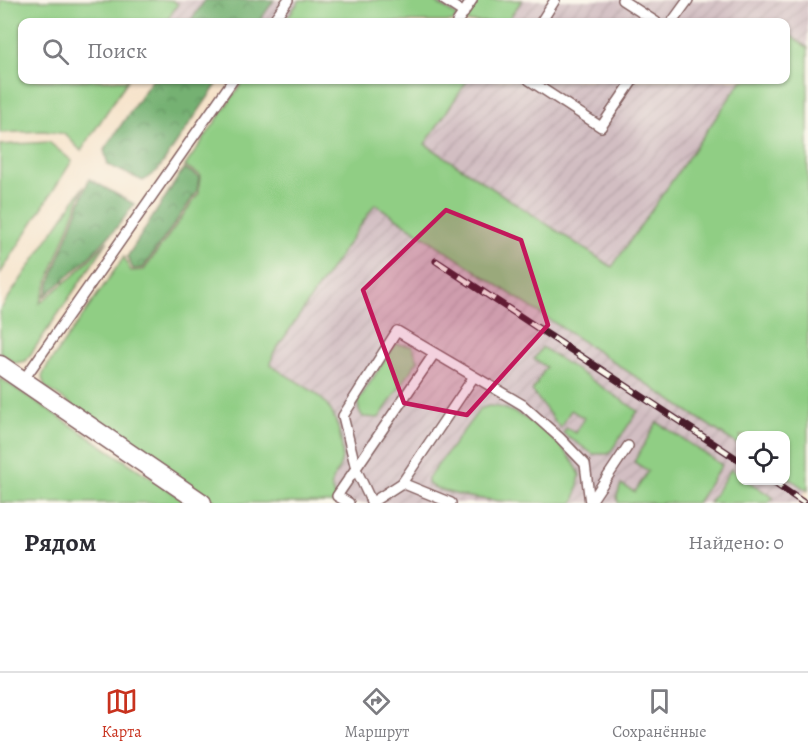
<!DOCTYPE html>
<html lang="ru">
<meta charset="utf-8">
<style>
:root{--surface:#fff;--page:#f7f7f7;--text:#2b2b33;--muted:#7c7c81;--line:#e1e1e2;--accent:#c8321e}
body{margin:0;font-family:Alegreya,serif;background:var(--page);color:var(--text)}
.controls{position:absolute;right:18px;bottom:18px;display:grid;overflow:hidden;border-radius:12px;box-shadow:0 2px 4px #0004}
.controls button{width:54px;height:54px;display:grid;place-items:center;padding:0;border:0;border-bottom:2px solid var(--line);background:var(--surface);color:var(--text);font:30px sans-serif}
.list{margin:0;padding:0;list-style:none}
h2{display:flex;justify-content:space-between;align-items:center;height:78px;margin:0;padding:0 24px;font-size:26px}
h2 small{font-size:20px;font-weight:400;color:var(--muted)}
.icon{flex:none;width:33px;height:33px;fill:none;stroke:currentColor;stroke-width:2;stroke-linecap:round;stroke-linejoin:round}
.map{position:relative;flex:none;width:808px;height:503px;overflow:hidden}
.search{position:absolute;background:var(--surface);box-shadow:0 2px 4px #0004;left:18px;right:18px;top:18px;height:66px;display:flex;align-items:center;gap:15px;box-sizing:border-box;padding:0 21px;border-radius:12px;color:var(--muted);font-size:22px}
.sheet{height:168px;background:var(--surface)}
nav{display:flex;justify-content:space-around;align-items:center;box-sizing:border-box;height:84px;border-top:2px solid var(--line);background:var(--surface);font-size:16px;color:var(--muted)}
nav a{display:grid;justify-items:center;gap:3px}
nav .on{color:var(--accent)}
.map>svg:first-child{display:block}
.industrial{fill:url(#industrial-furrows)}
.grass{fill:#90ce84;stroke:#6d7658;stroke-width:1.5}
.forest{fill:url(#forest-crowns);stroke:#5f684e;stroke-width:1.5}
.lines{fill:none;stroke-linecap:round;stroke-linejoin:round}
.lane-casing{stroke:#866463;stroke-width:12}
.street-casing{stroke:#866463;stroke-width:21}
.lane{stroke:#fff;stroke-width:9}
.street{stroke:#fff;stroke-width:18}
.rail-casing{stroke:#4a1f2b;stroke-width:7}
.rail{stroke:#fbf7ec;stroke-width:4.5;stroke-dasharray:14;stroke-linecap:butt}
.marked{fill:#c2185b;fill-opacity:0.2;stroke:#c2185b;stroke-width:4.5;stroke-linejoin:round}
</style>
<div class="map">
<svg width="808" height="503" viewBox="0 0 808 503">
<defs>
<pattern id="industrial-furrows" width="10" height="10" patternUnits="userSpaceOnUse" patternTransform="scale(1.5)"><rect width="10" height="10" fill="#d2bec2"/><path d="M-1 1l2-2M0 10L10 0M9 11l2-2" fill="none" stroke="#b6a3a7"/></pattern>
<pattern id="forest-crowns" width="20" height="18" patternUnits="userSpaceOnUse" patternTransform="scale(1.5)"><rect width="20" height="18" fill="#74b172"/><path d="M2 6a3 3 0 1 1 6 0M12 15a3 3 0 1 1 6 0" fill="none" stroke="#618f5e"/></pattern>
</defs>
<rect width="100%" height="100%" fill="#fbf7ec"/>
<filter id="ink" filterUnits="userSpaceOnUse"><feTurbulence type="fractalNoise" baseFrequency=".0167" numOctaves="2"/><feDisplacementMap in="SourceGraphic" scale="12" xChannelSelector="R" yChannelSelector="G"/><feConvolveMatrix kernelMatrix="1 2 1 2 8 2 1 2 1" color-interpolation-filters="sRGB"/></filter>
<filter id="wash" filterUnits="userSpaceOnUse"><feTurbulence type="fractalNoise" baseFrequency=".008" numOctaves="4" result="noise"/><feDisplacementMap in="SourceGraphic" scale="24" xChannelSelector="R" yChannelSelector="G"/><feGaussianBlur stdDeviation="1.35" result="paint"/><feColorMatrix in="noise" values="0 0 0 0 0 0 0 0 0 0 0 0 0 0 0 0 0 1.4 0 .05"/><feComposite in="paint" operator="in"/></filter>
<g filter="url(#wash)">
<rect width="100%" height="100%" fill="#f6e3ca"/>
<g class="industrial">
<polygon points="168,0 808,0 808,453 250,80 786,80 786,22 165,22"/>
<polygon points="265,102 740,436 740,480 786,480 786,440 808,487 798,503 229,503"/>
</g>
<g class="grass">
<polygon points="0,0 172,0 178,4 166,22 22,22 22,80 128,80 81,151 65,134 44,131 0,133"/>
<polygon points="300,0 432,0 457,16 453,22 284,22"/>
<polygon points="478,0 522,0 507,22 462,22"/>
<path d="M786,32L808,48V491L786,476V436H740V446L375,204L273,354L271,365C286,377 308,385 322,399C335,411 343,438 342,456C341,478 321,480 339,503H218L45,387L42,377L46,368L124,257L131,271L144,270L199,193L200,175L185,166L244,80H468L425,144L612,267L742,80H786Z"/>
<polygon points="49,142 72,161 0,274 0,145"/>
<polygon points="84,186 40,303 74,275 108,241 26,361 15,363 0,352 0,310"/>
<polygon points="395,344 412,346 418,360 379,418 363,417 359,411 358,401"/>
<polygon points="542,347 638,411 609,454 593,454 563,433 566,428 576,433 584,418 571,410 560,428 532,391 546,367 534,359"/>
<polygon points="0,378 189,503 0,503"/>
<path d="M488,406C519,405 569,446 580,475L575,500L572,503C532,503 461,503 428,484V478L480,409Z"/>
<polygon points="657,422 722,465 697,503 618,503 617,496 621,484 635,492 648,471 634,462"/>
<polygon points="731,469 740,476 740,480 748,481 774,498 768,503 709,503"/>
</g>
<g class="forest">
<polygon points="205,0 274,0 259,22 190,22"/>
<polygon points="152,80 220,80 158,170 143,181 108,165 104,150"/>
<polygon points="184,168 199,177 197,192 143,268 133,269 127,257"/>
<path d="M89,179L134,204C110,240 79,268 45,296Z"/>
</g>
</g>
<g filter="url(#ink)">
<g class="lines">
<defs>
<g id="lane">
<polyline points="444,0 464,13"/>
<polyline points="622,0 656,22"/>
<polyline points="272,22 288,0"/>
<polyline points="457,22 472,0"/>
<polyline points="541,22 555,0"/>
<polyline points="672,22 688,0"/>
<polyline points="529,80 601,127 633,80"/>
<polyline points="22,382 233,80"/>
<polyline points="402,483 473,378"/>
<polyline points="371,501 356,469 343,416 397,331 523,405 560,438 585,464 590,503"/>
<polyline points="349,503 337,496 434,354"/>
<polyline points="371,503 402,483 451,503"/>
<polyline points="590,503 628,446"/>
</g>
<polyline id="street" points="0,365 202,503"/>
</defs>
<use href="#lane" class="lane-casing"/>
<use href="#street" class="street-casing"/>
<use href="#lane" class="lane"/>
<use href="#street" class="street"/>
<defs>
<g id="rail">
<polyline points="436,261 740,461"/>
<polyline points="770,480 804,503"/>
</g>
</defs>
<use href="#rail" class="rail-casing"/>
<use href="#rail" class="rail"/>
</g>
</g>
<path class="marked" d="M446,210L521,240L548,325L467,415L404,403L363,290Z"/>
</svg>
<div class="controls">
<button><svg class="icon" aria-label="locate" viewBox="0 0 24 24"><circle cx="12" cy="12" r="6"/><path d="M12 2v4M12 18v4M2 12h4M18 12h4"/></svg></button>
</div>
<div class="search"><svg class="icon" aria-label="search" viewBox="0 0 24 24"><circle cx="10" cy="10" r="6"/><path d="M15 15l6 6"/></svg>Поиск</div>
</div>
<section class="sheet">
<h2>Рядом<small>Найдено: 0</small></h2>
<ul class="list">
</ul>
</section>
<nav>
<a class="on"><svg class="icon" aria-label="map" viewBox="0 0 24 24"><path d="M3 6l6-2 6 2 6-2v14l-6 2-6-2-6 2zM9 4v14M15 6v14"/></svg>Карта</a>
<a><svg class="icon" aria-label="directions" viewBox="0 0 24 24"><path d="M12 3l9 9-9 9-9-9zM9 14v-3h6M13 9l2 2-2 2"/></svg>Маршрут</a>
<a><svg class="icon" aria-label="saved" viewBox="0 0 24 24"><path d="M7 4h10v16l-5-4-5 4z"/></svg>Сохранённые</a>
</nav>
